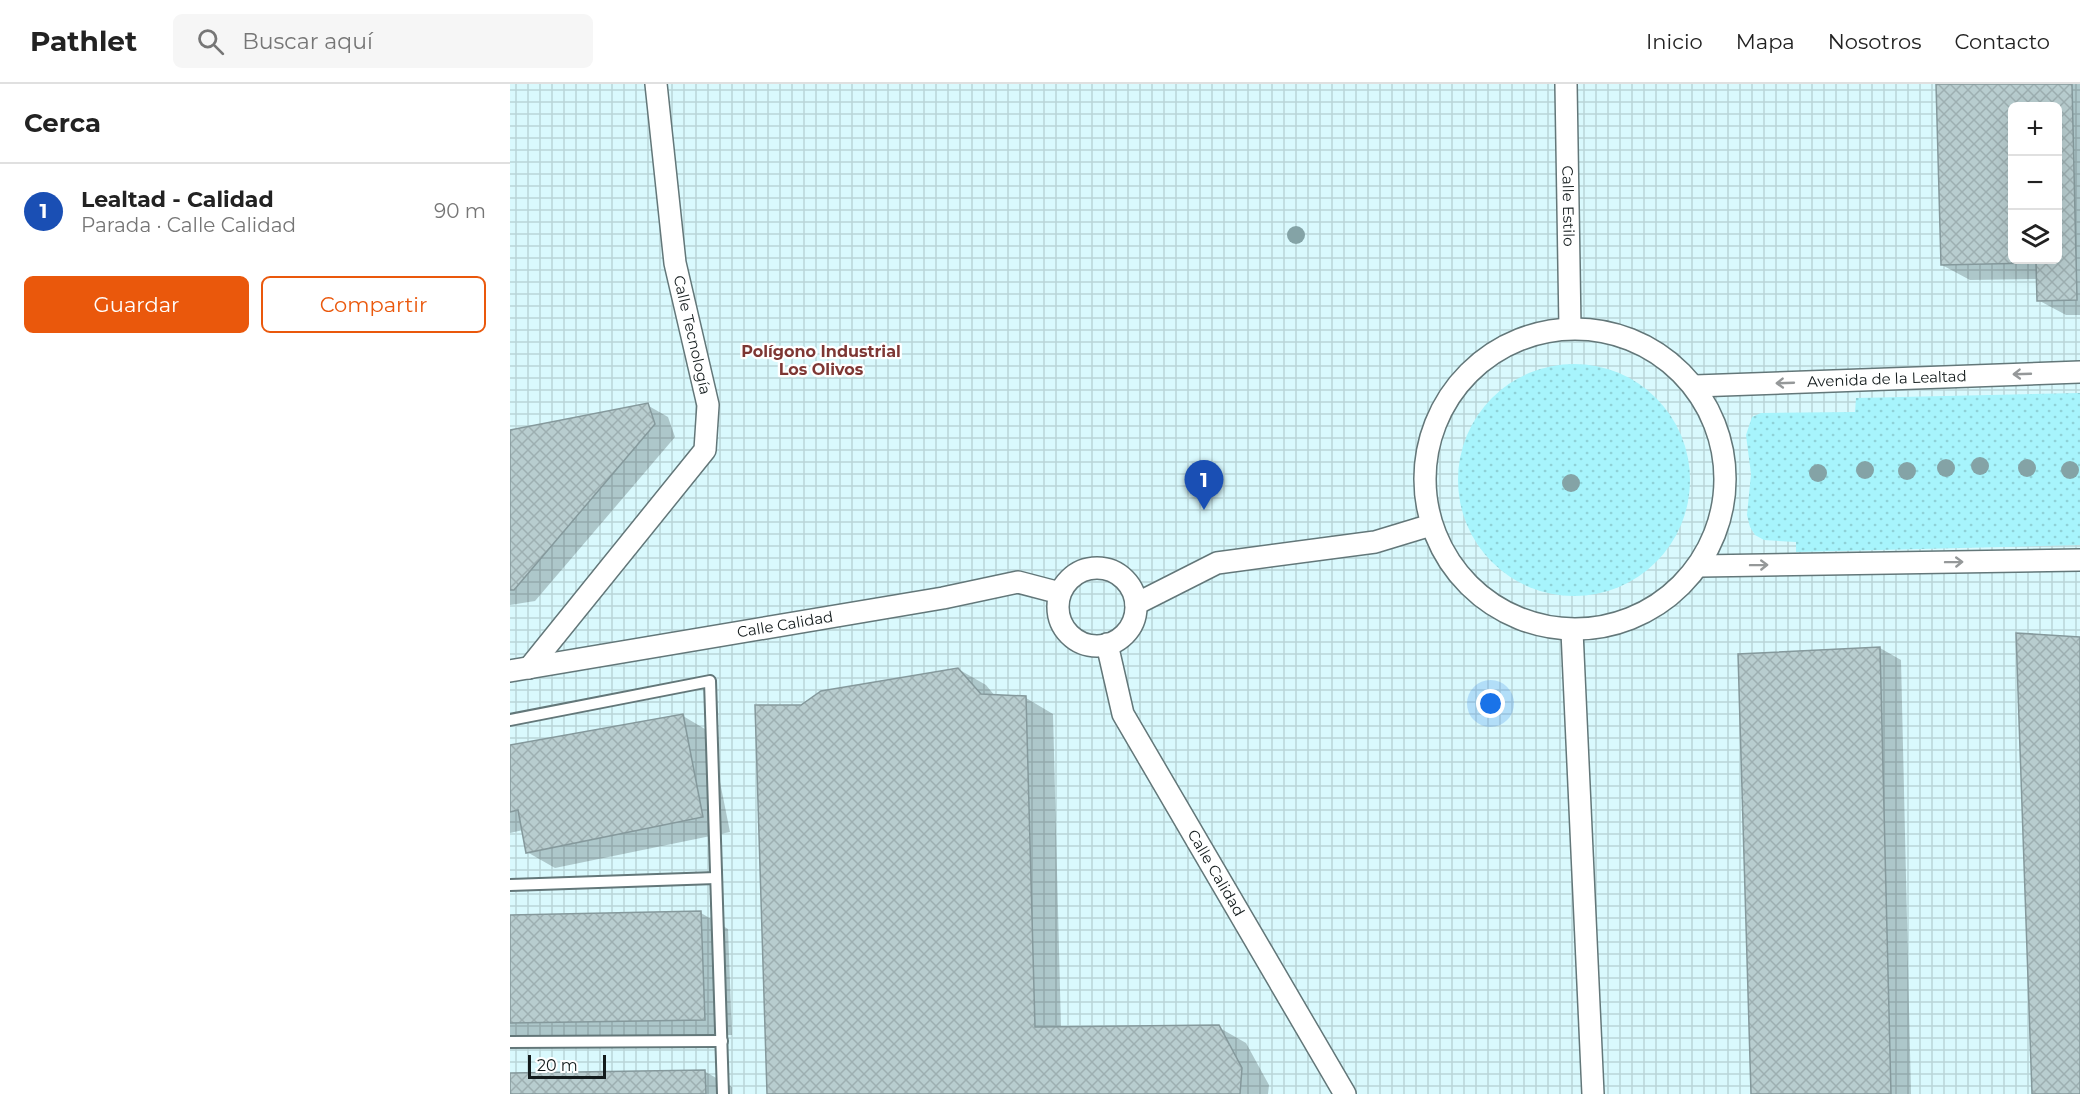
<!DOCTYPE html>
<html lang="es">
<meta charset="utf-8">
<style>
:root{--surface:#fff;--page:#f6f6f6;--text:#222;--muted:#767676;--line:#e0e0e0;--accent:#ea580c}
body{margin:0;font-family:Montserrat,sans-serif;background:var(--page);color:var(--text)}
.controls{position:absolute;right:18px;top:18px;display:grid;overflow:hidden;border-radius:9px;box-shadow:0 6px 24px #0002}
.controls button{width:54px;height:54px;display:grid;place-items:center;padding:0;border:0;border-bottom:2px solid var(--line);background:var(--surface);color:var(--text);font:30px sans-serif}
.scale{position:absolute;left:18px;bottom:15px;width:78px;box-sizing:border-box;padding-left:6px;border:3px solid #131b1c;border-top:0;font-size:16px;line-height:21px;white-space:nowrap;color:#131b1c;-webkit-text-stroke:4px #fff;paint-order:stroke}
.you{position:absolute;left:981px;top:620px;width:21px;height:21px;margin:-15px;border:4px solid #fff;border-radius:50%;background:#1a73e8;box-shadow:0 0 0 9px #1a73e833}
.badge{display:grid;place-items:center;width:39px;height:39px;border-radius:50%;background:var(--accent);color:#fff;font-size:20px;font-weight:700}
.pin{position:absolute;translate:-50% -50px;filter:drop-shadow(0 2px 3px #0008)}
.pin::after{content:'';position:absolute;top:32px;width:21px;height:18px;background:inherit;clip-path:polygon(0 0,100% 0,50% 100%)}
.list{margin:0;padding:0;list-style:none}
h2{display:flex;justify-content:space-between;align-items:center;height:78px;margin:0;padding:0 24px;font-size:26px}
h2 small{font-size:20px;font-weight:400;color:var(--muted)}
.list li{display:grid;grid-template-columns:39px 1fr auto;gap:18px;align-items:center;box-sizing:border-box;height:96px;padding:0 24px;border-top:2px solid var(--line)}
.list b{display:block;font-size:22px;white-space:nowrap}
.list p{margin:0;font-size:20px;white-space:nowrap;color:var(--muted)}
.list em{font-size:20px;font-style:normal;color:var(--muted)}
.actions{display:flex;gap:12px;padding:18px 24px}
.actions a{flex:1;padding:14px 0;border:2px solid var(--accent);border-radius:9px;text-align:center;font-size:21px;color:var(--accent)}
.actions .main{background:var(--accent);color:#fff}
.icon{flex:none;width:33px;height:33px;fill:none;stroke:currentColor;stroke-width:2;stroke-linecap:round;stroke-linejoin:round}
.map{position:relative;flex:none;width:1570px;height:1010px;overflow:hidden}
header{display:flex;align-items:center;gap:36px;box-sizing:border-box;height:84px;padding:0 30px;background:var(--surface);border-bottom:2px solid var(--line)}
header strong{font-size:28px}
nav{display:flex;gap:33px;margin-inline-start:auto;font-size:21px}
.search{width:420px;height:54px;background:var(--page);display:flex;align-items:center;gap:15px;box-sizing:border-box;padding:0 21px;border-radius:9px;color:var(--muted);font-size:22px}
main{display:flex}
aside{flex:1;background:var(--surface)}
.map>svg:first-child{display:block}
.industrial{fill:url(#industrial-grid);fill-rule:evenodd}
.grass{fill:url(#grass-dots)}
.shadow{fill:#0003;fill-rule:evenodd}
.building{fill:url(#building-cross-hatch);stroke:#85999c;stroke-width:1.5;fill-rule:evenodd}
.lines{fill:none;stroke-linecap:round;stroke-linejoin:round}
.service-casing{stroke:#637779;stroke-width:14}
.minor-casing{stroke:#637779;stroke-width:24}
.service{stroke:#fff;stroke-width:10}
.minor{stroke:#fff;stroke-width:21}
.tree{fill:#84a3a6}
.oneway{stroke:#959899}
.labels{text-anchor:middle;stroke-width:4.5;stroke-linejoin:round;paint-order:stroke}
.street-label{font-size:15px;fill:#131b1c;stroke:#fff}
.neighbourhood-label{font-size:16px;font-weight:bold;fill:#7e3734;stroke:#fff}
</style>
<header>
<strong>Pathlet</strong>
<div class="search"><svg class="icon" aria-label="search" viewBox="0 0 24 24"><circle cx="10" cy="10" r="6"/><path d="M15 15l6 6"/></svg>Buscar aquí</div>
<nav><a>Inicio</a><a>Mapa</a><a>Nosotros</a><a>Contacto</a></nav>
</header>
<main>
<aside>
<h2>Cerca<small></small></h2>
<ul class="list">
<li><span class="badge" style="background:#1a4fb4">1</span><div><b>Lealtad - Calidad</b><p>Parada · Calle Calidad</p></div><em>90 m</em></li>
</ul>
<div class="actions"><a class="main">Guardar</a><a>Compartir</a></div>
</aside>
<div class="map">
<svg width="1570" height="1010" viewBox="0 0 1570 1010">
<defs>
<pattern id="industrial-grid" width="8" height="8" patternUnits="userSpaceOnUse" patternTransform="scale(1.5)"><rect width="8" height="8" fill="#d9f9fd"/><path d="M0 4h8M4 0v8" fill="none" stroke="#b9d5d8"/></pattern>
<pattern id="grass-dots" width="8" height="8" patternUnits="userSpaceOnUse" patternTransform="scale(1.5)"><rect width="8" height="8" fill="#a7f4fc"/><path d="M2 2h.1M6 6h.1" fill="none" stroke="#8fd1d7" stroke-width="1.8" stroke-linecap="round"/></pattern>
<pattern id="building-cross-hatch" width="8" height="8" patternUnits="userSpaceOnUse" patternTransform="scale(1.5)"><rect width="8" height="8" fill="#b8cdcf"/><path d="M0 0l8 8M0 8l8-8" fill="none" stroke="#9dafb1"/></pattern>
</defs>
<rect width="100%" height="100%" fill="#f5fdfe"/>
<path class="industrial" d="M0,0H1570V1010H0ZM1502,22H1548V176H1502Z"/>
<g class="grass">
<circle cx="1064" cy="396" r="116"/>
<polygon points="1570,309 1570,461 1286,468 1286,458 1254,456 1245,451 1240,443 1237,431 1241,390 1236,351 1242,333 1251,329 1345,328 1346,314"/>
</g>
<g class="shadow">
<path d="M1428,0H1570V231H1556L1528,216V195L1460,196L1432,181ZM1502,22H1548V176H1502Z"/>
<polygon points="137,321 158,333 165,353 25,517 0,521 0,347"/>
<polygon points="1370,564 1391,576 1401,1010 1243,1010"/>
<polygon points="448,585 476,601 485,612 516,614 543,630 551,944 708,943 736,959 759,1001 758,1010 258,1010 292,623"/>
<polygon points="173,632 200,648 220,748 45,784 17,768 13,746 0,749 0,663"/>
<polygon points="191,829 218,845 222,951 0,954 0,832"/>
<polygon points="194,987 222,1003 222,1010 0,1010 0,991"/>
</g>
<g class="building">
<path d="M1426,0H1562L1567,216L1527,217L1526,179L1431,181ZM1502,22H1548V176H1502Z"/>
<polygon points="138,319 145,340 4,506 0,506 0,346"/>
<polygon points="1506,549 1570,553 1570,1010 1522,1010"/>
<polygon points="1370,563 1381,1010 1241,1010 1228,570"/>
<polygon points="448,584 471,610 516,612 525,943 709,941 732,984 730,1010 257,1010 245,621 291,621 311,607"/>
<polygon points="173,630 193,733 16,769 8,726 0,728 0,661"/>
<polygon points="191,827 195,936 0,939 0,831"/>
<polygon points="195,986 196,1010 0,1010 0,989"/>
</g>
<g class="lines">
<defs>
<g id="service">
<polyline points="0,636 200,597 213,1010"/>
<polyline points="0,801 206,794"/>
<polyline points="0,958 212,957"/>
</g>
<g id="minor">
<path id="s1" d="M1056,0L1060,244"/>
<circle cx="1065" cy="395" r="150"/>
<path id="s2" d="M1185,302L1570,288"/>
<polyline points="1190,482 1570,476"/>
<circle cx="587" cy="523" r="39"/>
<polyline points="626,520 707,479 865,458 921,441"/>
<polyline points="1062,547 1083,1010"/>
<path id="s3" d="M597,560L613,630L835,1010"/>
<polyline points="19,584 195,366 198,321 165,179 146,0"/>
<path id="s4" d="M0,587L433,514L508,498L550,509"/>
</g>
</defs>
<use href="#service" class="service-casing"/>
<use href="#minor" class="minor-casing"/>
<use href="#service" class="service"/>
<use href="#minor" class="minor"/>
</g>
<g class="tree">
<circle cx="786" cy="151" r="9"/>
<circle cx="1470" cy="382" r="9"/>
<circle cx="1436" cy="384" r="9"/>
<circle cx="1517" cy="384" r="9"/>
<circle cx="1355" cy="386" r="9"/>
<circle cx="1560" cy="386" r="9"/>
<circle cx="1397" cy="387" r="9"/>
<circle cx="1308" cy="389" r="9"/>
<circle cx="1061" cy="399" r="9"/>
</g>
<defs><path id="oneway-shaft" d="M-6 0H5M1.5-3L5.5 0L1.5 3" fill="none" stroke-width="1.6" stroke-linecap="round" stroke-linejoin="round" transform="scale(1.5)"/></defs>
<g class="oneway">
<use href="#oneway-shaft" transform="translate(1512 290) rotate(178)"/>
<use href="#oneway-shaft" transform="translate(1275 299) rotate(178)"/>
<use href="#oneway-shaft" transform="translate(1444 478) rotate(-1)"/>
<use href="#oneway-shaft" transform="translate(1249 481) rotate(-1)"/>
</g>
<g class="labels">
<g class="street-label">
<text dy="5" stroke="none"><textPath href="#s1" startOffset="122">Calle Estilo</textPath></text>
<text transform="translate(182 251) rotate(77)" y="5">Calle Tecnología</text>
<text dy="5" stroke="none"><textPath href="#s2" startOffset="192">Avenida de la Lealtad</textPath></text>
<text dy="5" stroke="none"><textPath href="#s4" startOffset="279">Calle Calidad</textPath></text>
<text dy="5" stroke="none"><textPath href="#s3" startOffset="256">Calle Calidad</textPath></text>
</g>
<g class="neighbourhood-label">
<text x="311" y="273">Polígono Industrial<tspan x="311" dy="18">Los Olivos</tspan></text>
</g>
</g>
</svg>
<div class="controls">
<button>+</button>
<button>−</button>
<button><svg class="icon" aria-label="layers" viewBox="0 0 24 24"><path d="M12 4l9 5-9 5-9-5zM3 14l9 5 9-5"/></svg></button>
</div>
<div class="scale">20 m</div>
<div class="you"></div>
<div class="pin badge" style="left:694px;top:426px;background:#1a4fb4">1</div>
</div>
</main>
